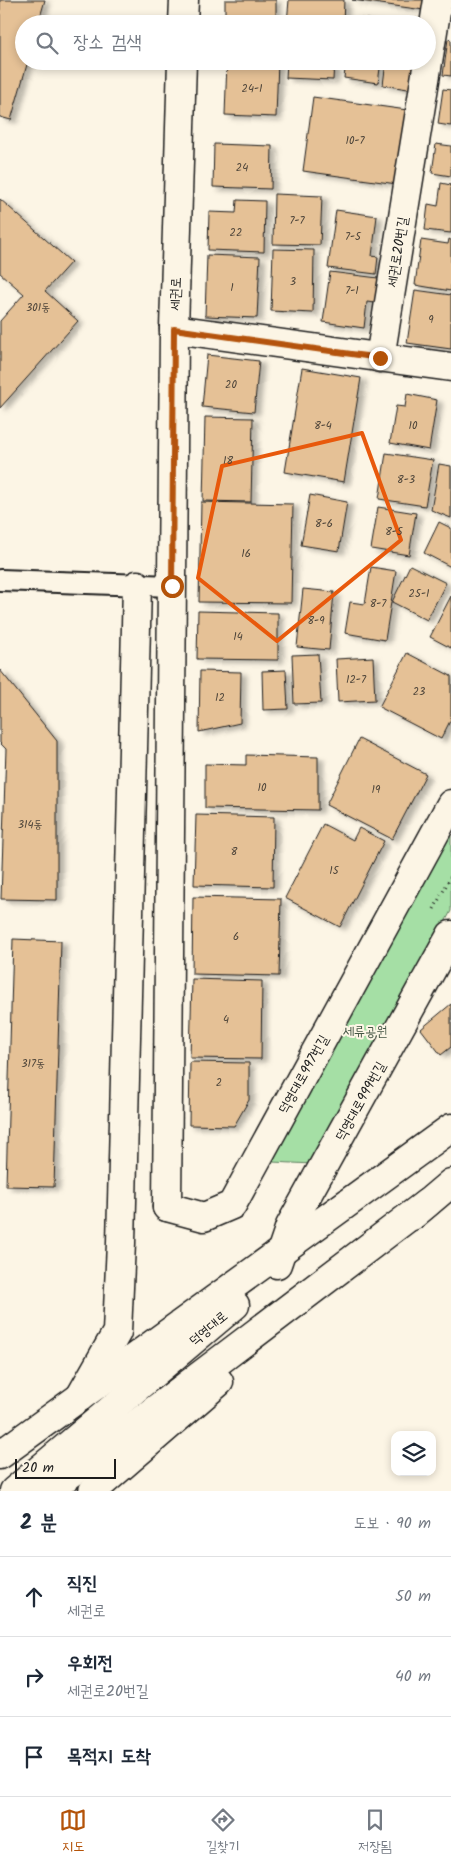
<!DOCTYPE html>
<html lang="ko">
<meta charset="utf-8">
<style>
:root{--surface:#fff;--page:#f6f6f7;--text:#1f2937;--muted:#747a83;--line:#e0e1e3;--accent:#b45309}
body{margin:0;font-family:Kalam,"Poor Story",sans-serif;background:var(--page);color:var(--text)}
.controls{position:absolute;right:15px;bottom:15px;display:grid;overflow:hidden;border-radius:10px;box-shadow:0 2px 8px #0003}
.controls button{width:45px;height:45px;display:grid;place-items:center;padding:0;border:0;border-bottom:1px solid var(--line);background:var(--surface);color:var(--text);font:25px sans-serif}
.scale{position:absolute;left:15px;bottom:12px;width:101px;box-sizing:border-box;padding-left:5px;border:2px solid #1c1c1c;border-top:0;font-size:14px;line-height:18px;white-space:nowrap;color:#1c1c1c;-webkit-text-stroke:4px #fcf5e5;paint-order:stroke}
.stop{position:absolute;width:15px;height:15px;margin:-11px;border:4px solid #b45309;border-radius:50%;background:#fff}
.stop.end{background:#b45309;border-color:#fff;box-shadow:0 1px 5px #0008}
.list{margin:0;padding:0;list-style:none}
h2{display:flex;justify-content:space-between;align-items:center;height:65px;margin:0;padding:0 20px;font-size:21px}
h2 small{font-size:16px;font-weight:400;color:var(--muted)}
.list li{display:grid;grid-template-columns:32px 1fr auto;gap:15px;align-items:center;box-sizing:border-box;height:80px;padding:0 20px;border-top:1px solid var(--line)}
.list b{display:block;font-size:19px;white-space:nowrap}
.list p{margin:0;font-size:16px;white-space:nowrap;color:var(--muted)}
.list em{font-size:16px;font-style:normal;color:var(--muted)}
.icon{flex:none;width:28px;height:28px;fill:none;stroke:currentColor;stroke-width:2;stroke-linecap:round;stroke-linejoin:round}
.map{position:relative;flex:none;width:451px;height:1491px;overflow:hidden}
.search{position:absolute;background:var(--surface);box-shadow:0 2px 8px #0003;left:15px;right:15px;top:15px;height:55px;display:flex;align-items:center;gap:12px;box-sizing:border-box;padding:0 18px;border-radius:28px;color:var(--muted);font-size:19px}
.sheet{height:305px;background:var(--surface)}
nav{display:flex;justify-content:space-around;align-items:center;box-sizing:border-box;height:70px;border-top:1px solid var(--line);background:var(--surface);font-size:14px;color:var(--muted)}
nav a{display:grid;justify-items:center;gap:2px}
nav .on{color:var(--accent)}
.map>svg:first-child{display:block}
.green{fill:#a5dfa5;stroke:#607e60}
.building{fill:#e5c196;stroke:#1c1c1c;filter:url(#shadow)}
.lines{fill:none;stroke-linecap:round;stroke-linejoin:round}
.lane-casing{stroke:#1c1c1c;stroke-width:24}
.street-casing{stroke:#1c1c1c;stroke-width:31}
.secondary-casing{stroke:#1c1c1c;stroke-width:31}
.path{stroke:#1c1c1c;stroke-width:3;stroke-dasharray:1 4;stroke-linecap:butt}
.lane{stroke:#fcf5e5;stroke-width:20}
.street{stroke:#fcf5e5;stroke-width:28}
.secondary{stroke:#fcf5e5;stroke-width:28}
.route{stroke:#b45309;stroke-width:6}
.marked{fill:none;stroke:#e8590c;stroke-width:4;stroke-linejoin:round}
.labels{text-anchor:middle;stroke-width:4;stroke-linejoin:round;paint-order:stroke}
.number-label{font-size:11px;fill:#4e453a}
.street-label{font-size:14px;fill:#1c1c1c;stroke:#fcf5e5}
.park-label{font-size:14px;fill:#455645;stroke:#fcf5e5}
</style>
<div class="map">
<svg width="451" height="1491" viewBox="0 0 451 1491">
<defs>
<filter id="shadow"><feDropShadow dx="5.5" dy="3" stdDeviation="2.5" flood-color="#0004"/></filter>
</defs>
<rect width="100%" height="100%" fill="#fcf5e5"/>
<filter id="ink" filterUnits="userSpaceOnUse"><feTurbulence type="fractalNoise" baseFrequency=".02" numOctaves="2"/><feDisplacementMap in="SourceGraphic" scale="10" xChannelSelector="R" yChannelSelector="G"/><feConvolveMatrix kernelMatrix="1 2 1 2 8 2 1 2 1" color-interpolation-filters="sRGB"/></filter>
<g filter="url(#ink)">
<polygon class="green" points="451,831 451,911 313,1164 272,1162"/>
<g class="building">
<polygon points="0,0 45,0 38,24 24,24 24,61 28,61 11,120 0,117"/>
<polygon points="225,0 276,0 276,16 225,14"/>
<polygon points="289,0 344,0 343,24 287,23"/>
<polygon points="352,0 433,0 431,11"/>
<polygon points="352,17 386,22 386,24 351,24"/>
<polygon points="448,39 451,40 451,76 443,75"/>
<polygon points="227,61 278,61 276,117 225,115"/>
<polygon points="287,61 334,61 333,80 286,78"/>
<polygon points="346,61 381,61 378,83 344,78"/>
<polygon points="386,61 418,61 414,90 383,85"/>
<polygon points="443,89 451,90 451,126 438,124"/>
<polygon points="313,97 407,110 397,184 303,171"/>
<polygon points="214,144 272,146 271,189 213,187"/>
<polygon points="436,144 451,146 451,176 432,173"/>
<polygon points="441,183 451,185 451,233 425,230 428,204 438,206"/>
<polygon points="274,194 322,196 320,245 273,244"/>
<polygon points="0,199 71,262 45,291 78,321 0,408 0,321 24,294 0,273"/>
<polygon points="237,200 265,201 264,252 208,250 209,212 236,213"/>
<polygon points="336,210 377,216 372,256 378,257 376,274 328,268"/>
<polygon points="449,239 451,240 451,291 415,285 421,240 448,244"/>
<polygon points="273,249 314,250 313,313 271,311"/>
<polygon points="207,255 260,257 257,318 205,316"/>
<polygon points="330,272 378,278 375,303 367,302 364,328 323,322"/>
<polygon points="415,290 451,295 451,349 407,343"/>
<polygon points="207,355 259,361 254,412 202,407"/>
<polygon points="302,368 361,378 344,482 285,472"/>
<polygon points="407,394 437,400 429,450 390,443 396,406 405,407"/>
<polygon points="205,417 253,418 251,502 203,501"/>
<polygon points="386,453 433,460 425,506 379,499"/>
<polygon points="439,464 451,466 451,518 431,510"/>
<polygon points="310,495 347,502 339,551 301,545"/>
<polygon points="201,502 293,504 291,603 199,602"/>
<polygon points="378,507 416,513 409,555 371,549"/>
<polygon points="439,522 451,528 451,567 424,553"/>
<polygon points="410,565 446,583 427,620 392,602"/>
<polygon points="371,567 396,571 385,640 345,633 350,602 365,604"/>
<polygon points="303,589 334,592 329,650 297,647"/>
<polygon points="451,596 451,648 430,637"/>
<polygon points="198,611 278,613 278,660 197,659"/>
<polygon points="407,653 451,676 451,719 441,739 379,707"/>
<polygon points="318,654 321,703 294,704 292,655"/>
<polygon points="373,657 375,700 338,702 336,659"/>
<polygon points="0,670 57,741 57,900 1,899 6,749 0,743"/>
<polygon points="286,670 288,709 263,710 262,671"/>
<polygon points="200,671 241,672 240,723 199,732"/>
<polygon points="359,739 426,774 392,839 326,805"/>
<polygon points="246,755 318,757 318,810 205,808 205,764 246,765"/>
<polygon points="196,815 274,817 273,887 194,885"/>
<polygon points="323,824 353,840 359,828 384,841 340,927 285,898"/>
<polygon points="193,897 281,899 279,976 192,974"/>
<polygon points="13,939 61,941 54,1187 6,1186"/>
<polygon points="192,979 262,981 261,1059 190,1058"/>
<polygon points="451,1004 451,1047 441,1055 421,1029"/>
<polygon points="190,1062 249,1063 249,1100 234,1126 189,1125"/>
</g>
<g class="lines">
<defs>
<polyline id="lane" points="0,580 172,586"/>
<g id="street">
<polyline points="174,329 451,367"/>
<polyline points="380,358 438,0"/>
<polyline points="167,1207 204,1217 232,1205 451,804"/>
<polyline points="277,1264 290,1226 451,935"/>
</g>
<g id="secondary">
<polyline points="183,24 184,0"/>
<polyline points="167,1207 174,329 182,61"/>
<polyline points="412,1216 451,1183"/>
<polyline points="80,1397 117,1332 121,1243 137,585"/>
<polyline points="0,1455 451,1128"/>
<polyline points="14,1491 235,1305"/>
<polyline points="48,1491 427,1203"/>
<polyline points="93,1491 219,1382"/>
</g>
</defs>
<use href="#lane" class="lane-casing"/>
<use href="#street" class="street-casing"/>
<use href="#secondary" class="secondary-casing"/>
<polyline class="path" points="434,909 451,876"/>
<use href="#lane" class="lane"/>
<use href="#street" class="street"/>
<use href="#secondary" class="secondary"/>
</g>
</g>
<g class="lines" filter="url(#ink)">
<polyline class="route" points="172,586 174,329 380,358"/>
</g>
<path class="marked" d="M362,433L401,540L277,641L198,578L222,466Z"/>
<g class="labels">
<g class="number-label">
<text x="252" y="92">24-1</text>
<text x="355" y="144">10-7</text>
<text x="242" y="171">24</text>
<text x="297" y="224">7-7</text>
<text x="236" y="236">22</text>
<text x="353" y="240">7-5</text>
<text x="293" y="285">3</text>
<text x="232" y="291">1</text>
<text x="352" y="294">7-1</text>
<text x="38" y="311">301동</text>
<text x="431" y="323">9</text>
<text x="231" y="388">20</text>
<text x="323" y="429">8-4</text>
<text x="413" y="429">10</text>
<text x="228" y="464">18</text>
<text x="406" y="483">8-3</text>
<text x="324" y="527">8-6</text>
<text x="394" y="535">8-5</text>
<text x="246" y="557">16</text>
<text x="419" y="597">25-1</text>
<text x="378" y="607">8-7</text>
<text x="316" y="624">8-9</text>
<text x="238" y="640">14</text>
<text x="356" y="683">12-7</text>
<text x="419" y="695">23</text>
<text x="220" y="701">12</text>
<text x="262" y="791">10</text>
<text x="376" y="793">19</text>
<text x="30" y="828">314동</text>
<text x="234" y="855">8</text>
<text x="334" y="874">15</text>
<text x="236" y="940">6</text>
<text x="226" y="1023">4</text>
<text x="33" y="1067">317동</text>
<text x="219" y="1086">2</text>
</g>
<g class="street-label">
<text transform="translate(397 252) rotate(-81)" y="5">세권로20번길</text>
<text transform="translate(175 294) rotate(-88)" y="5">세권로</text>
<text transform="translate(303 1074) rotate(-61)" y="5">덕영대로997번길</text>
<text transform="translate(360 1101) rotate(-61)" y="5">덕영대로999번길</text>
<text transform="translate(208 1328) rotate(-40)" y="5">덕영대로</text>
</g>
<g class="park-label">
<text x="365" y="1036">세류공원</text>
</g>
</g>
</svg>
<div class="controls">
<button><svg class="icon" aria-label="layers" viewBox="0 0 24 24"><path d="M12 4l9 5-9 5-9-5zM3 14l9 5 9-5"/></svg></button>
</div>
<div class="scale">20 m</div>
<div class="stop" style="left:172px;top:586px"></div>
<div class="stop end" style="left:380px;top:358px"></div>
<div class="search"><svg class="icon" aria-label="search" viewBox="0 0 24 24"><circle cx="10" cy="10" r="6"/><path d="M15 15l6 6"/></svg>장소 검색</div>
</div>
<section class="sheet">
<h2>2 분<small>도보 · 90 m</small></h2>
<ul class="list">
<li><svg class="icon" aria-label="ahead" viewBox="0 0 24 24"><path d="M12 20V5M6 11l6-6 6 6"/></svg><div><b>직진</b><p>세권로</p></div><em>50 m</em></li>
<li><svg class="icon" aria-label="right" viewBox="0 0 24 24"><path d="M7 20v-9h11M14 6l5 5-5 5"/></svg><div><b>우회전</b><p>세권로20번길</p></div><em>40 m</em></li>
<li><svg class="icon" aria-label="arrive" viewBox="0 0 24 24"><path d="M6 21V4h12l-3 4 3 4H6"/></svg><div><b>목적지 도착</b></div></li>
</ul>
</section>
<nav>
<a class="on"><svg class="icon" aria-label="map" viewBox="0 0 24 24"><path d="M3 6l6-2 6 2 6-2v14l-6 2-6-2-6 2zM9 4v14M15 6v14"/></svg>지도</a>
<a><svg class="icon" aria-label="directions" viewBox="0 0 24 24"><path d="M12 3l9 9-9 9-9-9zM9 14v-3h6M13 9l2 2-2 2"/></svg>길찾기</a>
<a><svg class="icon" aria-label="saved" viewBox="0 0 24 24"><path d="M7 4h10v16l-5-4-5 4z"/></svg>저장됨</a>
</nav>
